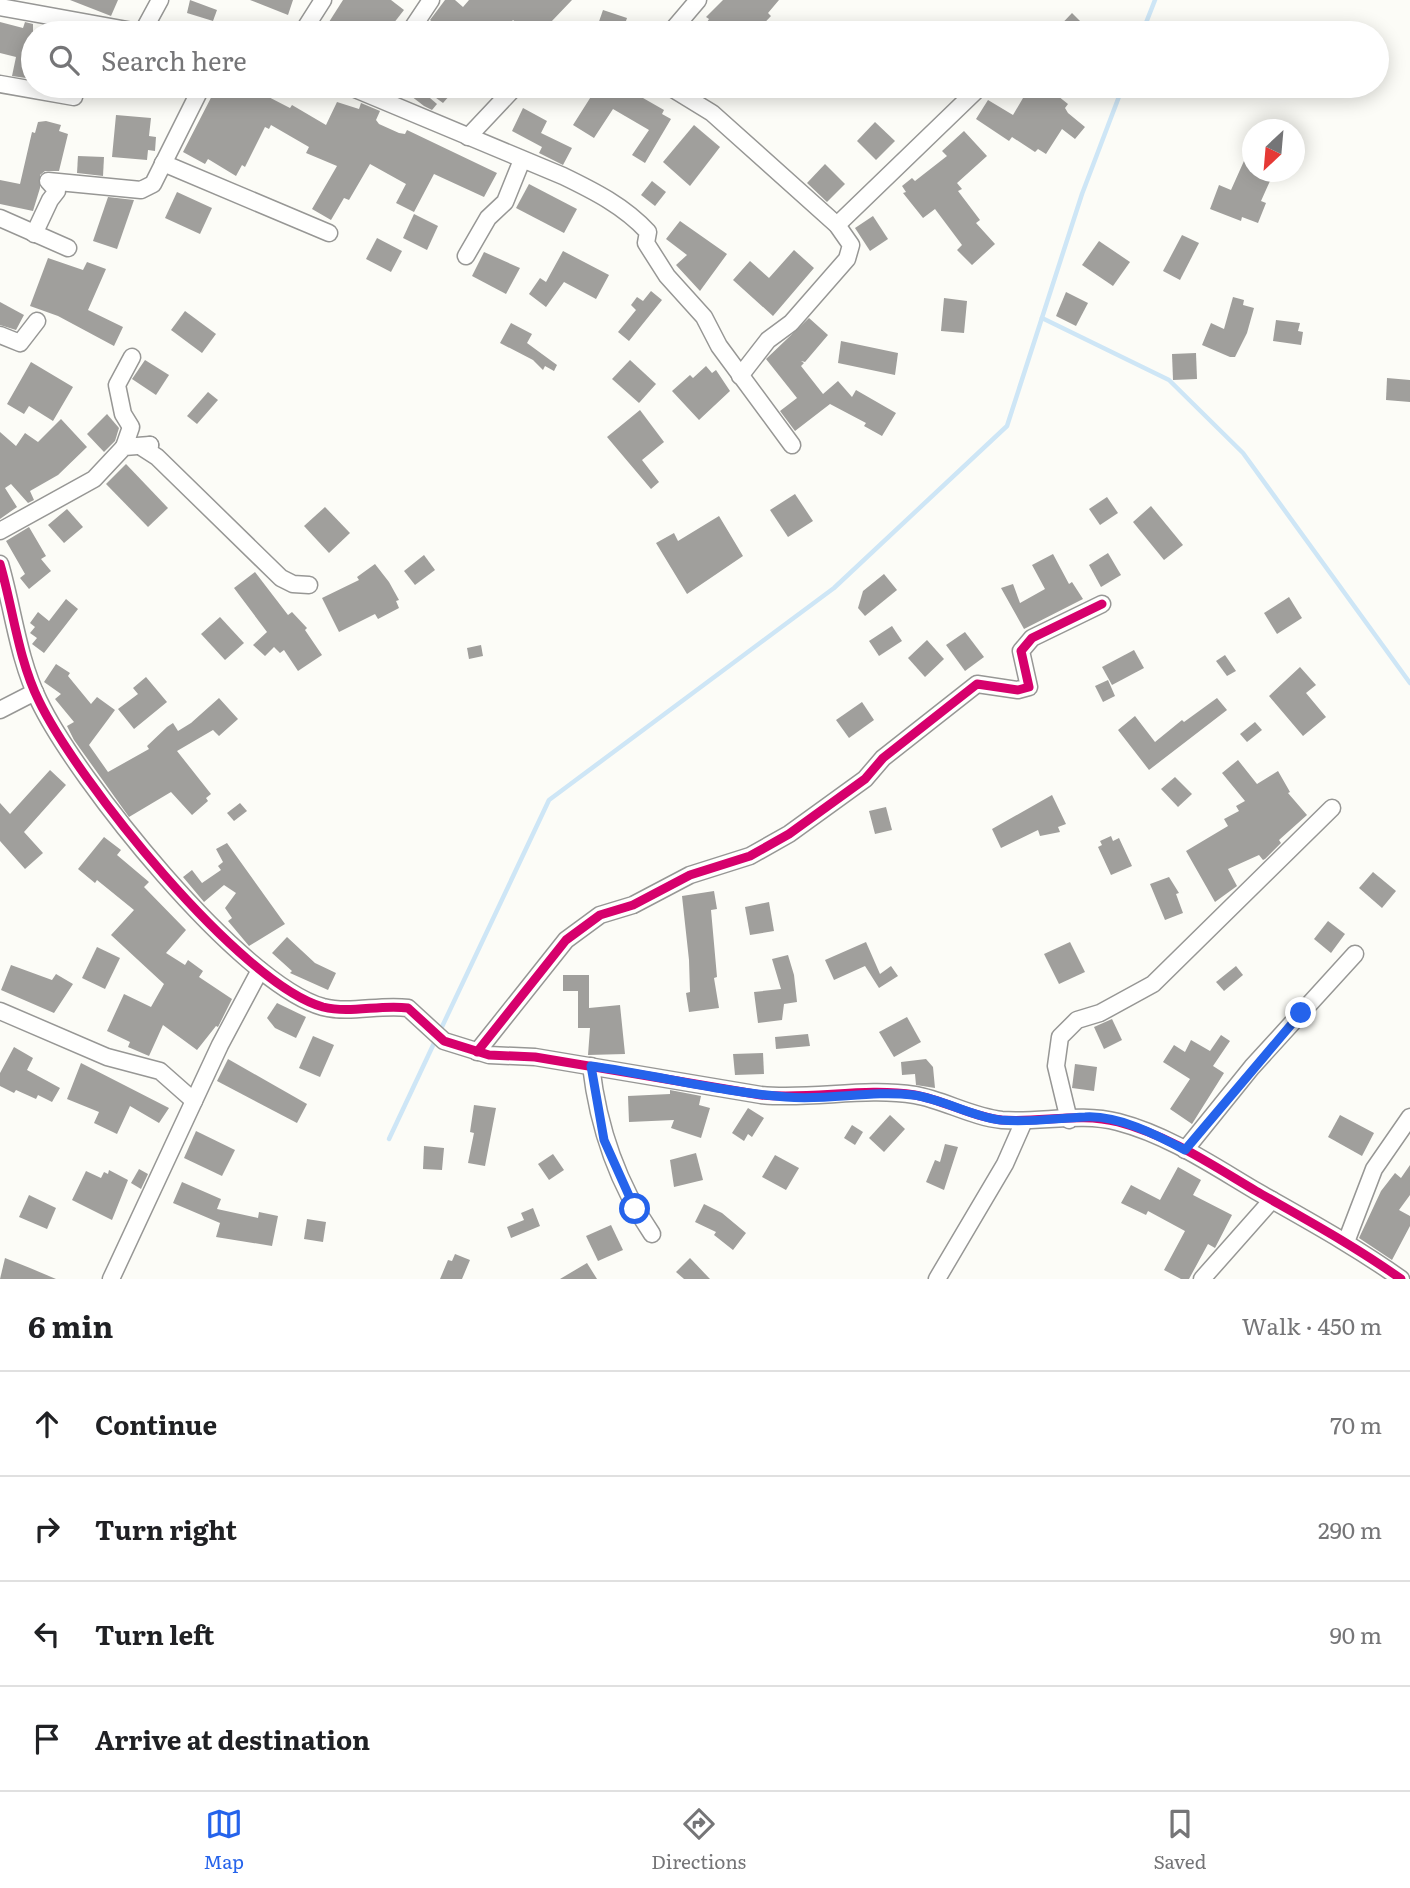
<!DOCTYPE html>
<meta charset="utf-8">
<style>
:root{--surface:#fff;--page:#f2f2f2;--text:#202124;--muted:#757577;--line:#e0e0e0;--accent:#2563eb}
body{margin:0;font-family:Literata,serif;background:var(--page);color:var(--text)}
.compass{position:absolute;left:1242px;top:119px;width:63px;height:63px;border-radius:50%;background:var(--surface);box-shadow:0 4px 18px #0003;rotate:206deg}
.stop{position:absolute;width:21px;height:21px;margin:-16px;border:5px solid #2563eb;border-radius:50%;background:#fff}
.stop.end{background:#2563eb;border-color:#fff;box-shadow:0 2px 7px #0008}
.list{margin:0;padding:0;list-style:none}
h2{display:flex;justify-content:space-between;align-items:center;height:91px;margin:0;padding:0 28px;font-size:30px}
h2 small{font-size:23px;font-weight:400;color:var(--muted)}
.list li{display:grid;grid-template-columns:46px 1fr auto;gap:21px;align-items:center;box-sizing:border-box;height:105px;padding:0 28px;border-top:2px solid var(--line)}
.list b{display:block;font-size:26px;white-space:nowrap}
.list em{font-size:23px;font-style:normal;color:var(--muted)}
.icon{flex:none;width:38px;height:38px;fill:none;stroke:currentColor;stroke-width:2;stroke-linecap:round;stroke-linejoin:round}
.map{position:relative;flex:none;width:1410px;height:1279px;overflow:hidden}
.search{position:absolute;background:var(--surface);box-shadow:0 4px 18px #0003;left:21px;right:21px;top:21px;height:77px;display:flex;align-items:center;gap:18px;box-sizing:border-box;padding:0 24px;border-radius:38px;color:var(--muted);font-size:26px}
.sheet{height:511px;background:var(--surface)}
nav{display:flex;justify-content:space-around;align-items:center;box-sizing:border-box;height:98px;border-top:2px solid var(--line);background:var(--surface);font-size:19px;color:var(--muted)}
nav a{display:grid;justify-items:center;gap:4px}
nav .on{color:var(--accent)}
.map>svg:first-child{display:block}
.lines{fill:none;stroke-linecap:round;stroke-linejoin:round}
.stream{stroke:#cee6f6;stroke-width:4.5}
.building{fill:#a09f9c}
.street-casing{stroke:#979795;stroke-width:19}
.street{stroke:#fffffe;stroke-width:16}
.cycleway-casing{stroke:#fff;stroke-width:13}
.cycleway{stroke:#d6006c;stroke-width:9}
.route{stroke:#2563eb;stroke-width:9}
</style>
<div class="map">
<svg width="1410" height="1279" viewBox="0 0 1410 1279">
<rect width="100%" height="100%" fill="#fcfcf7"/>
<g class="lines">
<g class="stream">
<polyline points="1142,33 1155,0"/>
<polyline points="1042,318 1169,380 1243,453 1410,683"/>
<polyline points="440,1031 549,800 834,588 1007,426 1082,194 1123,86"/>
<polyline points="389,1139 436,1039"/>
</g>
</g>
<g class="building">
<polygon points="70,0 118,0 111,16"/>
<polygon points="190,0 217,10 213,21 187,13"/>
<polygon points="250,0 293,0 288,15"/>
<polygon points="343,0 391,0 404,10 386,33 322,33"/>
<polygon points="445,0 455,0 463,7 469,0 572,0 551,22 557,27 552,33 528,33 513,20 502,33 472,33 461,24 454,33 446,33 430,20"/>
<polygon points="723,0 779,0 768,13 771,16 755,33 720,33 707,22 709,19 706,17"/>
<polygon points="603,10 627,18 622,33 595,33"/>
<polygon points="1072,13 1086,27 1080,33 1053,33"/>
<polygon points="0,22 23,28 25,22 33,24 33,79 12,76 16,57 0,53"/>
<polygon points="217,86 255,86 253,89 290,108 292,105 326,125 337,102 359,109 361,103 380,111 376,120 379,124 399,133 405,134 407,130 497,173 484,197 434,174 414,212 396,203 406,184 370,164 349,200 344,198 331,220 312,209 337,166 306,153 309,147 271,125 269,129 265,127 245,167 242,165 236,176 208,159 205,164 183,152"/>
<polygon points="398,86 416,86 437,104 432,110 424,106"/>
<polygon points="440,86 458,86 443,103 432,95"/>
<polygon points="576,86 622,86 664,110 662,114 671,119 645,163 632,155 649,130 613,109 594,138 573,125 592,95"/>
<polygon points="1010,86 1059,86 1053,92 1068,104 1065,108 1068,113 1085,127 1075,139 1062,129 1046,154 1038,149 1035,152 1012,137 1009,141 976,119 988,100 1013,115 1023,98"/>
<polygon points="523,108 547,121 541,133 572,148 563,165 539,153 542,147 512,131"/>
<polygon points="116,115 151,118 149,136 156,137 155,151 148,150 147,160 112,157"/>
<polygon points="46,121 61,125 59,131 68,134 59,171 45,171 40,175 40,188 33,211 0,204 0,180 20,184 32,132 35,133 38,122"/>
<polygon points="875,122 895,141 876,160 857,141"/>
<polygon points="694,125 720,147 690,186 663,162"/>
<polygon points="964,131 987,156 957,183 962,189 958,191 980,220 976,223 995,244 972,265 957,250 962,245 935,209 923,218 903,193 906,192 902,186 912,178 915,181 947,156 942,151"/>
<polygon points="1252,143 1252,172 1274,172 1261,201 1266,203 1258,223 1242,217 1241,221 1210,209 1219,185 1231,190"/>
<polygon points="78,156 104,157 103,176 77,173"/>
<polygon points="825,164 845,184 827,202 807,183"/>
<polygon points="652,181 666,192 655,206 641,195"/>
<polygon points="529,184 577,209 564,233 516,208"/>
<polygon points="177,192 212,208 200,234 165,218"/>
<polygon points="108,197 134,200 117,249 93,241"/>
<polygon points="414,214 438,226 427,250 403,238"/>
<polygon points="873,216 888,239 870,251 855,228"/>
<polygon points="680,221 727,254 700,291 676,265 687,255 666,239"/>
<polygon points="1182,235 1199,243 1180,280 1163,271"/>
<polygon points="377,238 402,251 391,272 366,259"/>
<polygon points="1099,241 1130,262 1113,286 1082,265"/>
<polygon points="794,250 814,268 773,316 733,280 750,261 769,278"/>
<polygon points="563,251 609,275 596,299 564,282 546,307 529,294 540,278 546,282"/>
<polygon points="484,252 520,268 506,294 472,276"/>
<polygon points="48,258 83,270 87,262 106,269 88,310 123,327 114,346 58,316 30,306"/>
<polygon points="651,291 662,300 629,341 618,332 636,310 631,305 637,297 643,301"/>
<polygon points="1066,292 1088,303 1076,326 1056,316"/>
<polygon points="1233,297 1244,300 1243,305 1254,308 1247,333 1235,357 1230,357 1202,345 1211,323 1224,329"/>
<polygon points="944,298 967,301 964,333 941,331"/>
<polygon points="0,302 24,315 16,330 0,325"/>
<polygon points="185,311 216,334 202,353 171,330"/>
<polygon points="809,318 828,335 805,362 801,361 804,363 801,366 823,394 838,381 852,397 856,390 896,413 882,436 864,426 866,423 830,404 795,431 780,411 797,398 766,359"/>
<polygon points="1276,320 1300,323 1298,331 1303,332 1301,345 1273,341"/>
<polygon points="511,323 532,334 527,343 557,365 554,371 545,366 543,370 533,360 500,343"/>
<polygon points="841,341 898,353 895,375 838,363"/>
<polygon points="1196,353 1197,379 1173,380 1172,354"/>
<polygon points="145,360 169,375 156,395 132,379"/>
<polygon points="630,360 656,384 639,403 612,379"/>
<polygon points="31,362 73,387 53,421 29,406 24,414 7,404"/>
<polygon points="706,366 712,373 716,370 730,391 699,420 672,391 690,375 693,378"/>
<polygon points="1387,378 1410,380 1410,402 1386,400"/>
<polygon points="208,392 218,400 197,424 187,416"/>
<polygon points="640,410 664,442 642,460 659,482 651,489 607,437"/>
<polygon points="107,414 119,428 115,441 104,452 87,434"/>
<polygon points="61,419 87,447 58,475 30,491 34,500 28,503 11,484 5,488 17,507 0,519 0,432 16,446 25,433 38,442"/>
<polygon points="126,464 168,508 148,527 106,484"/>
<polygon points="795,494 813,521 788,537 770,510"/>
<polygon points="1107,497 1118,513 1100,525 1089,509"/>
<polygon points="1151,506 1183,545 1164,560 1133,522"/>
<polygon points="325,507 350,533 329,553 304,526"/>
<polygon points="67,509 83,527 64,543 48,525"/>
<polygon points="719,516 743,556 687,594 656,543 674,533 678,541"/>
<polygon points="29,527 46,556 41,559 51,571 29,589 20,578 25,574 6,541"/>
<polygon points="1108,553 1121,575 1101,587 1089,565"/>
<polygon points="1053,554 1069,584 1072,582 1083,599 1024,629 1001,588 1013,584 1020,603 1045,589 1032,565"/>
<polygon points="424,555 435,570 415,585 404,571"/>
<polygon points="375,564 389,582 399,600 396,601 399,608 378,619 375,614 339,632 322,598 359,580 357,577"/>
<polygon points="255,572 288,615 292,612 307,628 305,630 322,655 298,671 284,650 280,653 274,647 265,656 253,645 267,632 234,588"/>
<polygon points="884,574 897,590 865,616 858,608 863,591"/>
<polygon points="1289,597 1302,618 1277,634 1264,613"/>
<polygon points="66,599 78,609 44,653 32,644 37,638 30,633 35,627 30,623 38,612 49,621"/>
<polygon points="220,617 244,643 225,660 201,634"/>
<polygon points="892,626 902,641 879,656 869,641"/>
<polygon points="965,632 984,657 965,671 946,645"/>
<polygon points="927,640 944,659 925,677 908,658"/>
<polygon points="481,645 483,656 469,659 467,648"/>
<polygon points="1134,650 1144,668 1112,685 1102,667"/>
<polygon points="1225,655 1236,671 1227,676 1216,661"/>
<polygon points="56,664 70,673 68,676 91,704 97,697 115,710 89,745 108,772 149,749 147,746 167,727 173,723 178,731 191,723 219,698 238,719 219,736 213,730 177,751 211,794 206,798 208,801 192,815 171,792 129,817 74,740 67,726 74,722 55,699 61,694 44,682"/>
<polygon points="1300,667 1316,685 1306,693 1326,717 1303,736 1269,696"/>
<polygon points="146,677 167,702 134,729 118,709 138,694 133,688"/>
<polygon points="1108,680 1115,696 1103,702 1095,686"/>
<polygon points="1217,698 1227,710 1149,770 1118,730 1135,716 1155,742 1182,720 1184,722"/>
<polygon points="862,702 874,720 849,738 836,720"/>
<polygon points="1255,722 1262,730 1247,742 1240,734"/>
<polygon points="1238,760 1257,784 1278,771 1290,792 1288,793 1307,815 1279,840 1281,843 1265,859 1263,860 1259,855 1228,869 1237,886 1215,902 1186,851 1228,826 1224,819 1239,811 1236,806 1245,801 1222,773"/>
<polygon points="50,770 66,785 24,832 43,853 25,869 0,841 0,803 10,814"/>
<polygon points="1175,777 1192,794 1178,807 1161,789"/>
<polygon points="1052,795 1066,824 1058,827 1060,832 1040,836 1038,830 1001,848 992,829"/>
<polygon points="240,803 247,811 234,821 227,813"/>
<polygon points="886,807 892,830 875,834 869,811"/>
<polygon points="1111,836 1113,841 1119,838 1132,866 1111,875 1098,847 1102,845 1100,841"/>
<polygon points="104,837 121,850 117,855 149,882 144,887 186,930 166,953 185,965 188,960 203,971 199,977 232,999 218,1027 216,1026 197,1050 163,1025 149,1056 128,1047 130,1042 107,1031 124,994 151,1007 164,984 111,935 134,910 97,880 95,883 78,869"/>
<polygon points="227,843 285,924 249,946 228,921 232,918 225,908 236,893 224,885 204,902 183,877 192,870 202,883 221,870 218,866 223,862 216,849"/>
<polygon points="1373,872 1396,891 1382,908 1359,888"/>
<polygon points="1169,877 1179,893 1176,894 1183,913 1165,920 1150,884"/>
<polygon points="714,891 717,909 711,910 717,977 714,978 719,1008 689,1012 686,993 690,992 689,960 682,896"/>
<polygon points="769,902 774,931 750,935 745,907"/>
<polygon points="1328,921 1345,934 1331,953 1314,939"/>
<polygon points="287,937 315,963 336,973 328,990 290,973 292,971 272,953"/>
<polygon points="866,942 880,974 891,966 898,976 879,988 865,966 834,980 825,960"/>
<polygon points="1070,942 1085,972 1059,984 1044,954"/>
<polygon points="97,947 120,958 105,989 82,978"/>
<polygon points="788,955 794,975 797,1002 784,1004 782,1020 758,1023 754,992 781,989 772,959"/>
<polygon points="11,965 52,980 56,974 73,984 54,1013 1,990"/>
<polygon points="1236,966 1243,975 1224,991 1216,982"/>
<polygon points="563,975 589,975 589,1008 620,1005 625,1054 588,1055 590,1028 578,1028 578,991 563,991"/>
<polygon points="277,1003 306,1017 296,1038 275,1028 267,1018"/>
<polygon points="907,1017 921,1042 894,1057 879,1032"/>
<polygon points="1112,1019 1122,1040 1104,1049 1094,1027"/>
<polygon points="808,1034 810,1046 776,1049 775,1037"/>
<polygon points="1221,1035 1230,1041 1213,1066 1224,1073 1192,1124 1170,1109 1190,1079 1163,1062 1174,1045 1185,1052 1191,1040 1210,1051"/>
<polygon points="313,1036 334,1045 320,1077 299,1068"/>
<polygon points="14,1047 33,1058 27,1070 60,1088 52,1102 38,1095 36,1099 16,1090 14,1093 0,1086 0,1073"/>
<polygon points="763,1053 764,1074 735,1075 733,1054"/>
<polygon points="228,1059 307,1104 297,1123 217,1081"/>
<polygon points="926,1059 933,1067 935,1088 916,1085 915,1074 902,1075 901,1062"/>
<polygon points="81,1063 169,1108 159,1123 130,1106 117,1134 94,1123 99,1112 67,1099"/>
<polygon points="1075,1064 1097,1067 1094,1091 1072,1088"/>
<polygon points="670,1090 701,1096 699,1105 710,1108 701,1138 671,1128 674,1120 629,1122 628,1096 670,1094"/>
<polygon points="474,1105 496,1108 485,1166 468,1163 474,1133 470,1132"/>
<polygon points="748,1108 764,1118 752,1137 748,1134 744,1141 732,1133"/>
<polygon points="890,1115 905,1129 884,1152 869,1138"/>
<polygon points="1340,1115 1374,1133 1362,1156 1328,1137"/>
<polygon points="852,1125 863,1132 855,1145 844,1138"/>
<polygon points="196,1131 235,1150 222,1176 184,1158"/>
<polygon points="945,1144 958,1147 944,1190 926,1182 935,1160 940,1162"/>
<polygon points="424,1146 444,1148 442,1170 423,1169"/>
<polygon points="696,1153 703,1180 674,1187 670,1160"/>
<polygon points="553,1154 564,1170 549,1180 538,1164"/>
<polygon points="775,1155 799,1168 786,1190 762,1177"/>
<polygon points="1410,1165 1410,1195 1399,1210 1410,1216 1410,1226 1392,1260 1359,1238 1381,1191 1395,1173 1401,1178"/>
<polygon points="1178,1167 1201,1180 1193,1195 1232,1215 1215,1248 1208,1244 1189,1279 1181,1279 1164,1270 1185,1231 1148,1211 1146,1215 1121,1203 1131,1185 1160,1200"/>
<polygon points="139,1169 148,1174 141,1189 131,1183"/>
<polygon points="109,1170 128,1180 112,1220 72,1200 86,1171 101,1178 104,1172 108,1174"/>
<polygon points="182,1182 221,1199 217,1209 258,1218 259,1212 278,1216 272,1246 216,1237 220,1223 173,1203"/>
<polygon points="29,1195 56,1208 47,1229 19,1217"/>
<polygon points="704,1204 722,1213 746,1233 733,1250 714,1235 716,1232 695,1222"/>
<polygon points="533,1208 540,1226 511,1238 507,1227 524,1220 521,1213"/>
<polygon points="307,1219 326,1222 323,1242 304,1239"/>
<polygon points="611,1225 623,1250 598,1261 586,1236"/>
<polygon points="455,1254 470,1260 462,1279 440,1279 448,1260 452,1261"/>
<polygon points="5,1258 30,1268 56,1279 0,1279"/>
<polygon points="690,1258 710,1279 684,1279 676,1272"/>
<polygon points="587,1263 597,1279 560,1279"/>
</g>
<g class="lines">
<defs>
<g id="street">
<polyline points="0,7 144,33"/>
<polyline points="142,33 160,0"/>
<polyline points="302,33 323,0"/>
<polyline points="409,33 431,0"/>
<polyline points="670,33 698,0"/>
<polyline points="0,84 74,97"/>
<path d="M348,86L563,176C594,191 624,206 648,232L646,243L667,276L704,317L719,346L792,445"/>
<polyline points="668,86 712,113 837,225 851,245 847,259 791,323 768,340 740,376"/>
<polyline points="468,137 516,86"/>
<polyline points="163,163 329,233"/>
<polyline points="0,218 68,248"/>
<polyline points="837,225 981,86"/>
<polyline points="34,234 50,200 57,191 48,181 141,190 153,184 202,86"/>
<polyline points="466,256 488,218 505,202 522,160"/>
<polyline points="0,335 20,343 37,321"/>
<polyline points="150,445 143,448 157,457 281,578 293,584 309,585"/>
<polyline points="124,447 131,427 123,414 117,385 132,357"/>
<polyline points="0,531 94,479 124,447 150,445"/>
<path d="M0,564C13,608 18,659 39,701C77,780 240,984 323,1007C351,1014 380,1004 408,1008L444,1041L489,1055L535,1057L761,1095C812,1100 864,1087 915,1095C944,1100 972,1117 1002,1120C1041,1123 1080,1112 1118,1122C1168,1135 1212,1165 1256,1191C1305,1219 1355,1246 1401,1279"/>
<polyline points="0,710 35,692"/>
<polyline points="0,1011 107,1057 160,1071 194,1101"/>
<polyline points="477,1052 566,940 600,915 633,905 690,875 750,856 789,834 865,779 883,758 977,684 1018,690 1029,687 1021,651 1032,638 1102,604"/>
<path d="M591,1066C598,1126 617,1183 652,1234"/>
<polyline points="1069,1120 1056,1066 1060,1037 1077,1020 1100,1013 1153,984 1332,808"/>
<polyline points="1185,1150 1252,1067 1355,954"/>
<polyline points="1346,1242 1374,1169 1410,1117"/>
<polyline points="111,1279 220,1045 260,970"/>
<polyline points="937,1279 1005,1164 1024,1121"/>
<polyline points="1202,1279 1272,1200"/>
</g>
</defs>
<use href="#street" class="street-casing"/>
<use href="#street" class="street"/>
<defs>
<g id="cycleway">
<path d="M0,564C13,608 18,659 39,701C77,780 240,984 323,1007C351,1014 380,1004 408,1008L444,1041L489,1055L535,1057L761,1095C812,1100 864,1087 915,1095C944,1100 972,1117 1002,1120C1041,1123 1080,1112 1118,1122C1168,1135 1212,1165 1256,1191C1305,1219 1355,1246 1401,1279"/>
<polyline points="477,1052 566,940 600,915 633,905 690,875 750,856 789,834 865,779 883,758 977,684 1018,690 1029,687 1021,651 1032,638 1102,604"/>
</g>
</defs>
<use href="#cycleway" class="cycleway-casing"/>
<use href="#cycleway" class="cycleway"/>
</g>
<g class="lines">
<path class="route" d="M635,1209L604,1140L591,1066C656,1075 721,1092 786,1097C828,1101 870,1090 913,1095C943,1099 970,1116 1000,1120C1029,1123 1057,1118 1085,1117C1118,1115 1157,1135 1185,1150L1301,1013"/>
</g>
</svg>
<svg class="compass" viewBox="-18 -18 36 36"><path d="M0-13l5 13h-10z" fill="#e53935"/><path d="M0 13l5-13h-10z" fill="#757577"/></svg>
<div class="stop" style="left:635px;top:1209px"></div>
<div class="stop end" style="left:1301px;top:1013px"></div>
<div class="search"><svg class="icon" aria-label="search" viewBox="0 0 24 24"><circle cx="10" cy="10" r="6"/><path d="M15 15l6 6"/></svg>Search here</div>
</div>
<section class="sheet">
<h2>6 min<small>Walk · 450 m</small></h2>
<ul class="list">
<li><svg class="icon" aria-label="ahead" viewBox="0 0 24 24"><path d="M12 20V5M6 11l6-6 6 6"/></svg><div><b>Continue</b></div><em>70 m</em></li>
<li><svg class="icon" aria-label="right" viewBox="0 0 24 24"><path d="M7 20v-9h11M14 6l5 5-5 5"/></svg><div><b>Turn right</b></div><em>290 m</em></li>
<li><svg class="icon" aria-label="left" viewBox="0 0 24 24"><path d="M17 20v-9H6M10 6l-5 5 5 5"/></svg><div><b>Turn left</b></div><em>90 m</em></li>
<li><svg class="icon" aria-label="arrive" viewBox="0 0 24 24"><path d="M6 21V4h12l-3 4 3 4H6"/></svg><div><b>Arrive at destination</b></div></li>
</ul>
</section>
<nav>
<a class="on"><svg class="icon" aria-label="map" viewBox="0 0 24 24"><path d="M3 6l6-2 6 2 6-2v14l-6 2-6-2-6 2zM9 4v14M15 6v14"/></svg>Map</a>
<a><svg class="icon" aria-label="directions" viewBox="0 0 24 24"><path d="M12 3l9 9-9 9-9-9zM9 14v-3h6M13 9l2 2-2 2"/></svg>Directions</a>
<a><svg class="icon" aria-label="saved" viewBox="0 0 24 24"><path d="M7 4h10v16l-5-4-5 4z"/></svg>Saved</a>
</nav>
